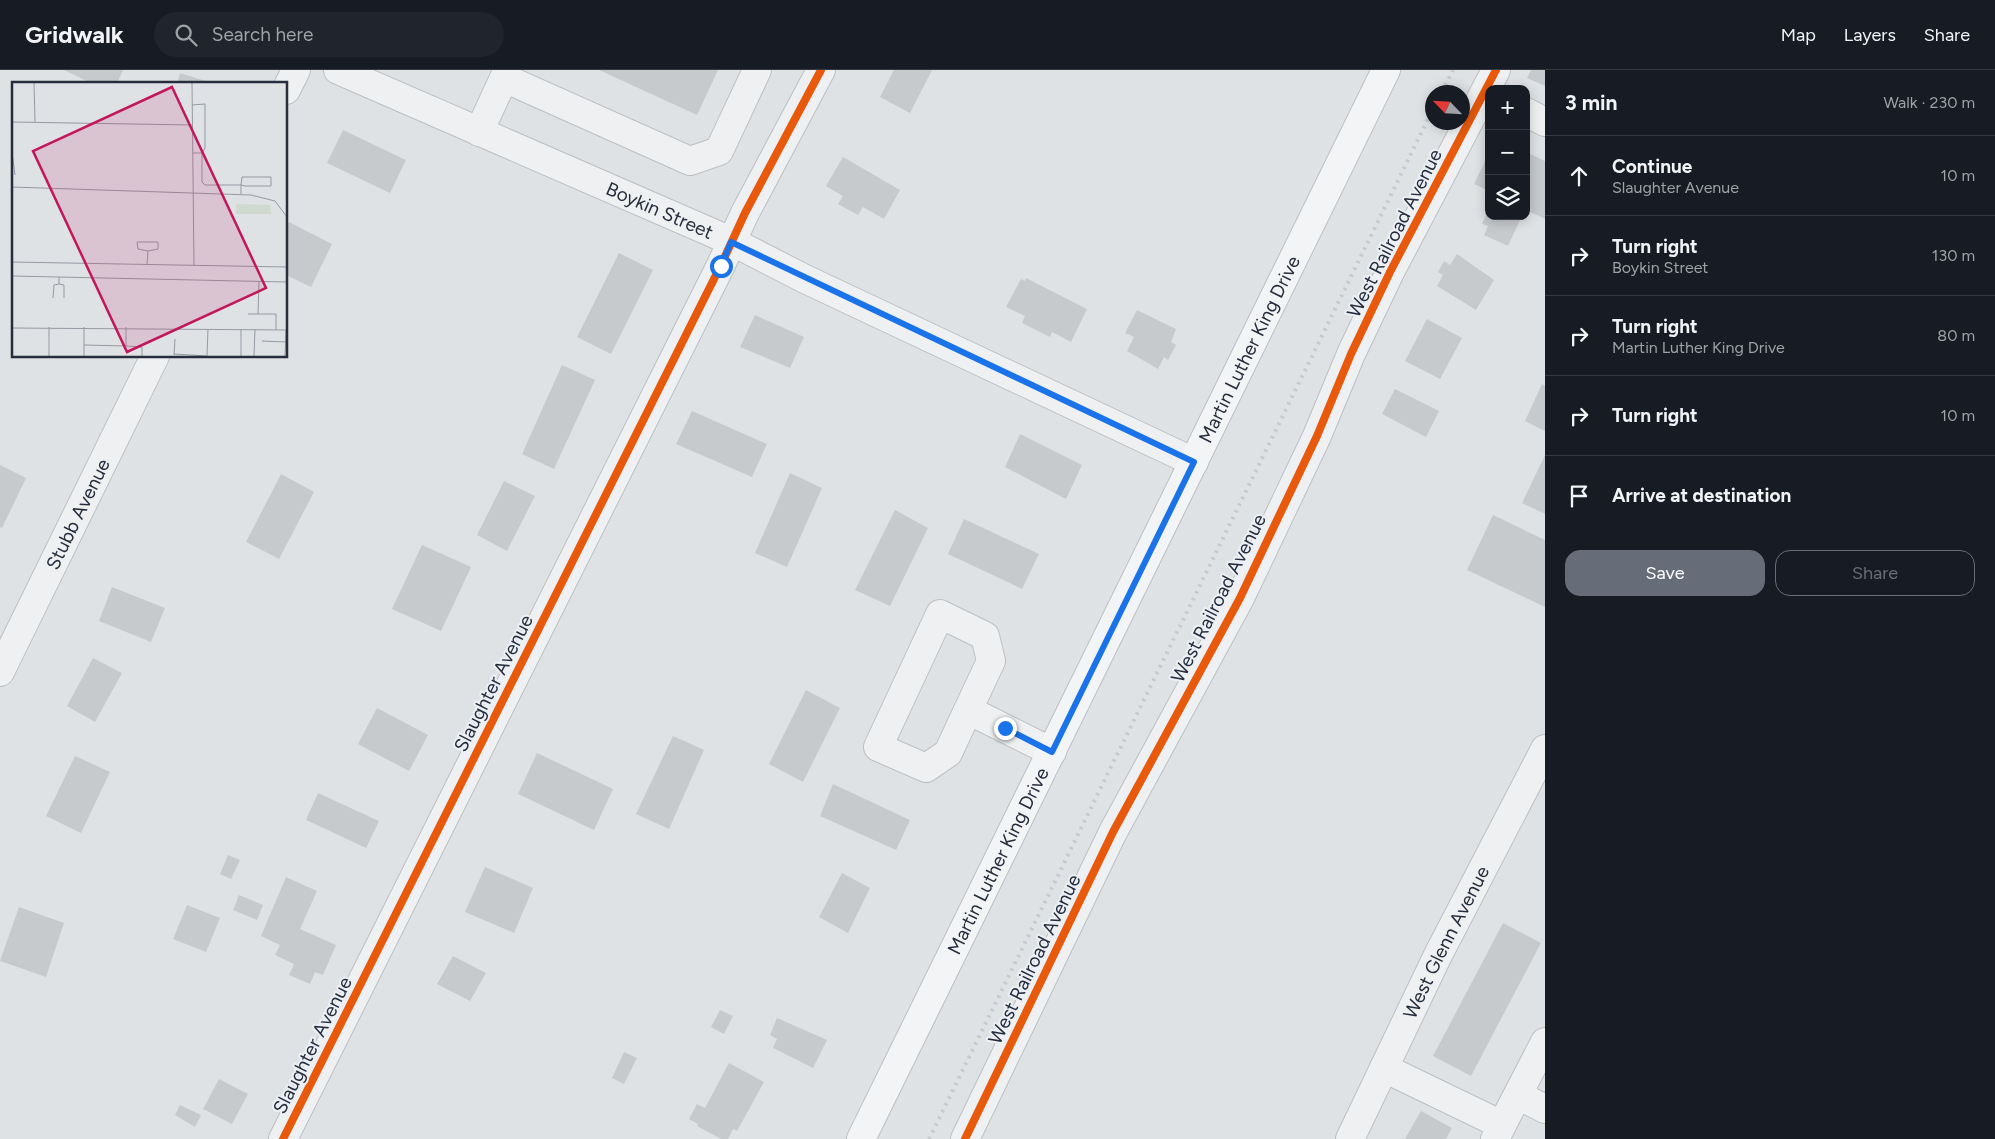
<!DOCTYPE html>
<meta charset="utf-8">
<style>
:root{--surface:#171b24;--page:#20242c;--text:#f1f3f6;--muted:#9ea1a6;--line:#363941;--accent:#676d78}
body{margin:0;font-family:Figtree,sans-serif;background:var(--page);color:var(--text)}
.controls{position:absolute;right:15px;top:15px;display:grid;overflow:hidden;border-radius:10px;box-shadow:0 2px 12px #0003}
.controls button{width:45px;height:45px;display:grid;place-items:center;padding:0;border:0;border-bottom:1px solid var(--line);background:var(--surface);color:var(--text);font:25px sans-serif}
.compass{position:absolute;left:1425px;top:15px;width:45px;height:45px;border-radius:50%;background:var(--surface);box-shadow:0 2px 12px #0003;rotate:295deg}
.stop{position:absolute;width:15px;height:15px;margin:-11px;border:4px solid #1a73e8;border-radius:50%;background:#fff}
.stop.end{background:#1a73e8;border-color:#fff;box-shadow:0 1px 5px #0008}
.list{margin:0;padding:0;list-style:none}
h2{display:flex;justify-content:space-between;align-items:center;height:65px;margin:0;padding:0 20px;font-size:21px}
h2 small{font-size:16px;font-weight:400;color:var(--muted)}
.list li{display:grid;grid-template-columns:32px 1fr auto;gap:15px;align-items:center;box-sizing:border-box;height:80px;padding:0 20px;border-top:1px solid var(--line)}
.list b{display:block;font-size:19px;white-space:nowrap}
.list p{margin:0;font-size:16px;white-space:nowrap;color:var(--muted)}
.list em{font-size:16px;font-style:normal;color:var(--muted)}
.actions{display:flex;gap:10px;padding:15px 20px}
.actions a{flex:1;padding:11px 0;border:1px solid var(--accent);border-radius:15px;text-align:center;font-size:18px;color:var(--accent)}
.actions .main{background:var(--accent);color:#fff}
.icon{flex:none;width:28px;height:28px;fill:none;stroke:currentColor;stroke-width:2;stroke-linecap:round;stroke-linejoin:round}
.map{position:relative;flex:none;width:1545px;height:1069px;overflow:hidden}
header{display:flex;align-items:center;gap:30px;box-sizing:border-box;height:70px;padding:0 25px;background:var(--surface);border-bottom:1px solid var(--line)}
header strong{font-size:24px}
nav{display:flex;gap:28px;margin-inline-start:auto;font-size:18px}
.search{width:350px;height:45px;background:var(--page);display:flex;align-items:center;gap:12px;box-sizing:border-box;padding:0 18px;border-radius:28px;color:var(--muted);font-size:19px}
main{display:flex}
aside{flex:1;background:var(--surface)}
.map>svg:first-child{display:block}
.building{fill:#c7cacd}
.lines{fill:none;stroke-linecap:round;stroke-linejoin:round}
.minor-casing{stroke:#bdc0c3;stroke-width:30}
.major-casing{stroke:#bbbfc3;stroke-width:30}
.minor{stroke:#eef0f1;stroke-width:28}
.major{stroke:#f3f4f5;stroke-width:28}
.rail{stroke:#c8c9cc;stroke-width:4;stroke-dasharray:2.5 5;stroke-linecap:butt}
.cycleway-casing{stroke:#ecf0f5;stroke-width:11}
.cycleway{stroke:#e8590c;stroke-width:8}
.route{stroke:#1a73e8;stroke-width:6}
.labels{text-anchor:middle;stroke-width:4;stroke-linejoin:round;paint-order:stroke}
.street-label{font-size:19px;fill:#262e3e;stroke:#ecf0f5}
.inset-road{fill:none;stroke:#959aa2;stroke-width:1}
.view{fill:#c2185b;fill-opacity:0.15;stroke:#c2185b;stroke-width:2.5}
.inset-edge{fill:none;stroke:#262e3e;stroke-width:2.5}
</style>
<header>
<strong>Gridwalk</strong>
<div class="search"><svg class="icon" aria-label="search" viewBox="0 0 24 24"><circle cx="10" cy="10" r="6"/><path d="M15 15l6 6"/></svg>Search here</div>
<nav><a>Map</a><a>Layers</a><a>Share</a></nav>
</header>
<main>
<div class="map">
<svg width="1545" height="1069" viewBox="0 0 1545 1069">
<rect width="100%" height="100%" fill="#dfe2e5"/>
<g class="building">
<polygon points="64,0 123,0 117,14 93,14"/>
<polygon points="599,0 718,0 697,45"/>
<polygon points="894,0 932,0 910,43 880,27"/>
<polygon points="1531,0 1545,0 1545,16 1527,8"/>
<polygon points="180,3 212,13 212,14 177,14"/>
<polygon points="343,60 406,90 390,123 327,93"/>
<polygon points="1526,82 1545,91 1545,149 1526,140"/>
<polygon points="1489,83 1489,121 1474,114"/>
<polygon points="843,87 900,120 884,149 863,137 858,145 838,134 843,126 826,116"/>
<polygon points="1487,142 1489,146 1521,148 1508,176 1484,165 1488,156 1482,154"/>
<polygon points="289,152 332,174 311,217 286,205 286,158"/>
<polygon points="619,183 653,200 611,284 577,267"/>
<polygon points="1457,184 1494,210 1476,240 1437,216 1443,205 1438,202 1444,191 1450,195"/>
<polygon points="1026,208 1087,239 1071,272 1052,262 1050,267 1022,253 1025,246 1006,237 1021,209 1025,211"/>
<polygon points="1137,240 1176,259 1171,272 1176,275 1168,290 1164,287 1158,299 1127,281 1134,267 1125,263"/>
<polygon points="755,245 804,267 790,298 740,277"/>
<polygon points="1427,249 1462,268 1440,309 1405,291"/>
<polygon points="562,295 595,310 554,399 522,384"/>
<polygon points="1542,314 1545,316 1545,361 1525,351"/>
<polygon points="1395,319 1439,341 1426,367 1382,344"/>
<polygon points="692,341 767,374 752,407 676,374"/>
<polygon points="1020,364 1082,395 1066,429 1005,397"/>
<polygon points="1545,385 1545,444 1522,433"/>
<polygon points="0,395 26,408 2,458 0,457"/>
<polygon points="790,403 822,418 787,497 755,483"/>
<polygon points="281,404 314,422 279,489 246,472"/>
<polygon points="504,411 535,426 507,481 477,465"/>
<polygon points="895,440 928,458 890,536 855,520"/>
<polygon points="1493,445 1545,470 1545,537 1467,500"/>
<polygon points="964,449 1039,484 1022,519 948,484"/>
<polygon points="422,475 471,497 441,561 392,539"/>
<polygon points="112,517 165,538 151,572 99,551"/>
<polygon points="93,588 122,603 95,652 67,636"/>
<polygon points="806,620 840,638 803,712 769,694"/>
<polygon points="377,638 428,665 409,701 358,674"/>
<polygon points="673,666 704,680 669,759 636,744"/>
<polygon points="537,683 613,719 594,760 518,724"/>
<polygon points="75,686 110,702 81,763 46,746"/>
<polygon points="833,714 910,750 896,780 820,746"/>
<polygon points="318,723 379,751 366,778 306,750"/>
<polygon points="228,785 240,790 231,809 220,804"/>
<polygon points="485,797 533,818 514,863 465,842"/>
<polygon points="842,803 870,818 848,863 819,847"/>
<polygon points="286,807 317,821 300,859 336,875 323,905 315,902 310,914 289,905 294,894 275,885 280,875 261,866"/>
<polygon points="239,825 263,835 257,850 233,840"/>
<polygon points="187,835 220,848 206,882 173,869"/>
<polygon points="19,837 64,853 46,907 0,891"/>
<polygon points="1503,853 1541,873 1471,1006 1433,986"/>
<polygon points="453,886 486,903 470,931 437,914"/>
<polygon points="720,940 733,946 724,964 711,957"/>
<polygon points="777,948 827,970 813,998 773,978 777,969 770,965"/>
<polygon points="624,982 637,988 624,1014 612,1008"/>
<polygon points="729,993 764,1012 737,1061 733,1059 728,1069 721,1069 697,1056 698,1054 689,1049 697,1034 705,1038"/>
<polygon points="219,1009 248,1024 232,1054 203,1039"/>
<polygon points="180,1035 201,1045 195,1057 175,1045"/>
<polygon points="1421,1041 1452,1058 1446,1069 1405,1069"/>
</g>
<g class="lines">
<defs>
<g id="minor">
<path id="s1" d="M338,0L731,171L805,209L1194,392"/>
<polyline points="286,20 296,0"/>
<polyline points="1526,42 1545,52"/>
<polyline points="479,62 504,8 690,91 719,81 757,0"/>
<path id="s2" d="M0,602L155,286"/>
<polyline points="968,640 991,591 985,566 940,544 878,677 926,698 948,683 968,640 1052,682"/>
<polyline points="1384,998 1502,1055 1495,1069"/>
<polyline points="1518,1025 1545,1039"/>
<polyline points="1502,1055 1545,972"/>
<polyline points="283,1069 721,195 745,143 821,0"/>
<polyline points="965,1069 1113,762 1240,528 1317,366 1351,284 1390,202 1496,0"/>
<path id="s3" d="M1350,1069L1438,885L1545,679"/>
</g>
<g id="major">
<path id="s4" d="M861,1069L1386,0"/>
</g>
</defs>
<use href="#minor" class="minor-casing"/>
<use href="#major" class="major-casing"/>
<use href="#minor" class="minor"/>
<use href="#major" class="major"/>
<g class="rail">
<polyline points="1442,22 1453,0"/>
<polyline points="929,1069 1432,41"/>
</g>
<defs>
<g id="cycleway">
<polyline points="283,1069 721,195 745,143 821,0"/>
<polyline points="965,1069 1113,762 1240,528 1317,366 1351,284 1390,202 1496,0"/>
</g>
</defs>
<use href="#cycleway" class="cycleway-casing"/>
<use href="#cycleway" class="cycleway"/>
</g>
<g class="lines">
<polyline class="route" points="721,196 731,172 1194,392 1052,682 1005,658"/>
</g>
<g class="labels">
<g class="street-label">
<text dy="7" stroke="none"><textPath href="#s1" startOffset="351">Boykin Street</textPath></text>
<text transform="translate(1394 163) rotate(-63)" y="7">West Railroad Avenue</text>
<text dy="7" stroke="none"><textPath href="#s4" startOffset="880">Martin Luther King Drive</textPath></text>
<text dy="7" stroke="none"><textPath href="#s2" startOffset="176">Stubb Avenue</textPath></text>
<text transform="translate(1218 528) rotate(-63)" y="7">West Railroad Avenue</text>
<text transform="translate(493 613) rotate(-63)" y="7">Slaughter Avenue</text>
<text dy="7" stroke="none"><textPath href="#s4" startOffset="310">Martin Luther King Drive</textPath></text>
<text dy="7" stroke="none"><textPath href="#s3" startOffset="219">West Glenn Avenue</textPath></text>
<text transform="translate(1034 889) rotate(-64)" y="7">West Railroad Avenue</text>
<text transform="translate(312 975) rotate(-63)" y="7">Slaughter Avenue</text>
</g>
</g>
<g transform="translate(12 12)">
<rect width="275" height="275" fill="#dfe2e5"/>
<path d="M224,122L258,123L259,132H224Z" fill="#cfd9d0"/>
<path class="inset-road" d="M22,1L23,40M180,1L182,184M180,23L193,22V66L190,71M0,40L181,43M0,70L3,93M181,71H190V100L193,103H229V112M230,95H259V104H233L229,103ZM0,105L239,113L263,119L275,135M0,180L275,185M135,183L136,169L126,167L125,160H146V167L136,169M0,194L275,200M47,195V202L52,203V216M41,216L42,203L47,202M236,232H264V248M246,232L247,199M0,246L275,248M229,247V274M250,259L274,260M72,263L114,264V245M114,264L130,265V274M162,272L195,274M162,273L163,257M37,274V245M72,274V245M195,274L196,247M242,274L243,247M273,274L274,248"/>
<path class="view" d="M160,5L254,206L115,270L21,69Z"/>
<rect width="275" height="275" class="inset-edge"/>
</g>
</svg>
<div class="controls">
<button>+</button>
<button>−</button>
<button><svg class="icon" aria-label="layers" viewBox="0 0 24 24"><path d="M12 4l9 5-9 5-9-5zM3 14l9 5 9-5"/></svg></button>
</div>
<svg class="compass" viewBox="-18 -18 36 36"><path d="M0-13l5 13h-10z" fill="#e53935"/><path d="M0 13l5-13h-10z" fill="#9ea1a6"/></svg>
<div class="stop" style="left:721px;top:196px"></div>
<div class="stop end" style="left:1005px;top:658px"></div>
</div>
<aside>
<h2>3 min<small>Walk · 230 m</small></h2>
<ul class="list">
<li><svg class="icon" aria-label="ahead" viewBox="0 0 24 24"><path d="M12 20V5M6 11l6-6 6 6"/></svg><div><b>Continue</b><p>Slaughter Avenue</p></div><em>10 m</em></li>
<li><svg class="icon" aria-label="right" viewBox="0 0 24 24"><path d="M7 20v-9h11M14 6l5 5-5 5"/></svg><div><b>Turn right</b><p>Boykin Street</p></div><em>130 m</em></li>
<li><svg class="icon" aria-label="right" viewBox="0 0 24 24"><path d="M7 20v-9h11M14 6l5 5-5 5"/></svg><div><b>Turn right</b><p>Martin Luther King Drive</p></div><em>80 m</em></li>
<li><svg class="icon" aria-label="right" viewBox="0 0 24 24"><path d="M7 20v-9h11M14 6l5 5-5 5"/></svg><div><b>Turn right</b></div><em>10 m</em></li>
<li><svg class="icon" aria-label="arrive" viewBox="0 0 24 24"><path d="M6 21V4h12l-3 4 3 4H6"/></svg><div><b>Arrive at destination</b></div></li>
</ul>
<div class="actions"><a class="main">Save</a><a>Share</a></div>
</aside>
</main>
